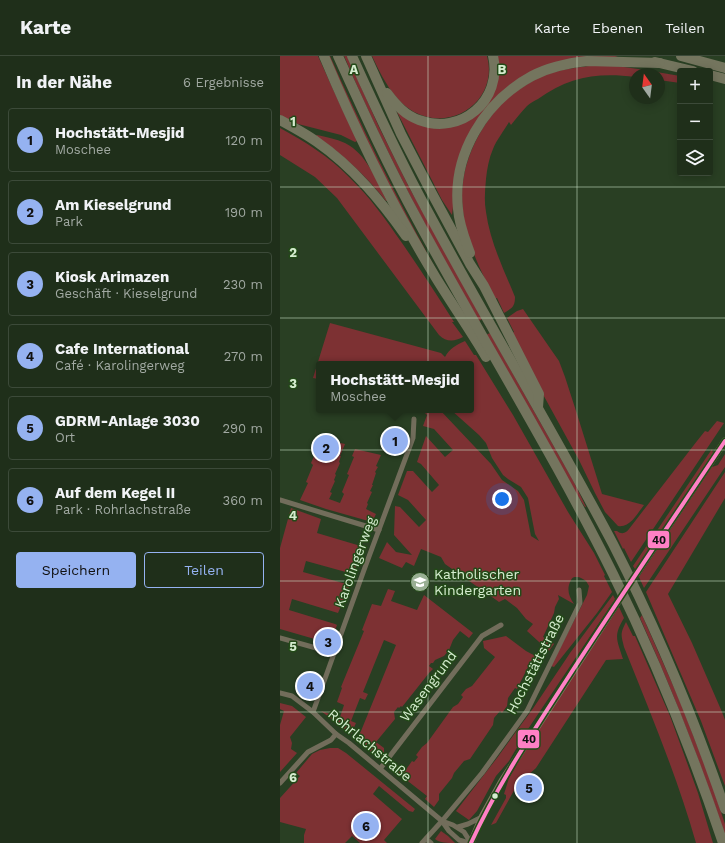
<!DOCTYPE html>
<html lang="de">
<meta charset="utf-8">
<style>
:root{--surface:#1f2f1a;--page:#2c3b27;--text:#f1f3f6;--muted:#a1a9a2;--line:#3c4a39;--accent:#95b2f1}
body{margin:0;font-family:"Work Sans",sans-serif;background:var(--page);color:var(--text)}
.controls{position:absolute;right:12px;top:12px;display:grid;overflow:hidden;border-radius:4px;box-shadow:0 2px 10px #0003}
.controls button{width:36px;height:36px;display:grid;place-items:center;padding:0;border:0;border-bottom:1px solid var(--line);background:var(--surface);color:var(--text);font:20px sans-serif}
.compass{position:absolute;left:349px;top:12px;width:36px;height:36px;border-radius:50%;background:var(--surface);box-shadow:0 2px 10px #0003;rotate:346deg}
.you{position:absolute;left:222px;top:443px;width:14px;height:14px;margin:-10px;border:3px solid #fff;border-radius:50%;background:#1a73e8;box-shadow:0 0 0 6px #1a73e833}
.badge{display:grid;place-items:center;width:26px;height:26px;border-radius:50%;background:var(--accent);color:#111;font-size:13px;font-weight:700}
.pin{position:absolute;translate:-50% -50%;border:2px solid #fff;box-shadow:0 1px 4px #0006}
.popup{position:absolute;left:36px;top:305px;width:158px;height:52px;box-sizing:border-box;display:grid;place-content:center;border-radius:4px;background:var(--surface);filter:drop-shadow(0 1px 3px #0005);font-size:13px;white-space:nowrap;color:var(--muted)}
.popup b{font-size:15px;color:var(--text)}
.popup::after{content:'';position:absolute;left:50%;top:100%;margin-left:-8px;border:8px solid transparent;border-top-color:var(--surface)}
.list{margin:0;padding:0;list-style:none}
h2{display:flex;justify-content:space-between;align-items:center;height:52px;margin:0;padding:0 16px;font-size:17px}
h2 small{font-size:13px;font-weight:400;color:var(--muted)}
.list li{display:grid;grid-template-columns:26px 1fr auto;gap:12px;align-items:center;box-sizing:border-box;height:64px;margin:0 8px 8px;padding:0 8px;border:1px solid var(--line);border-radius:4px}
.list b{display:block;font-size:15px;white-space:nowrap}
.list p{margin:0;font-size:13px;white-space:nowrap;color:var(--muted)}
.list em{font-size:13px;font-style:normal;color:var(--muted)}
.actions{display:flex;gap:8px;padding:12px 16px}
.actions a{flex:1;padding:9px 0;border:1px solid var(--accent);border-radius:4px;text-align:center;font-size:14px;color:var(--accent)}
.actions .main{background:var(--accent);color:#111}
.icon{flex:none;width:22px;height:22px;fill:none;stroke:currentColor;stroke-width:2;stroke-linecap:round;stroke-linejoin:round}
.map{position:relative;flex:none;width:445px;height:787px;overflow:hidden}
header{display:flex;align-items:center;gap:24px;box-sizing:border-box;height:56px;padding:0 20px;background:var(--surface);border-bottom:1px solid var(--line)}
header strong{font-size:19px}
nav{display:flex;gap:22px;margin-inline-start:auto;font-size:14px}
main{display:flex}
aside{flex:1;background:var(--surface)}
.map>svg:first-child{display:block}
.green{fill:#7d3133}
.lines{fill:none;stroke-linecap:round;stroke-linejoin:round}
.secondary-tunnel{stroke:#43593d;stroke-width:7;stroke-dasharray:7 3.5;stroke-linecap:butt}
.street{stroke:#726d5b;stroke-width:5}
.secondary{stroke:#7e7660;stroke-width:7}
.highway{stroke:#74755e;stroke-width:10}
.bus-1-casing{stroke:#234a18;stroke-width:7}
.bus-1{stroke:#ff80c5;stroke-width:4}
.grid{fill:none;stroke:#d5eccf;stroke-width:1;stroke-opacity:0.55}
.bus-dot{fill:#d5eccf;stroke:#234a18;stroke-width:1.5}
.labels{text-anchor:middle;stroke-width:3;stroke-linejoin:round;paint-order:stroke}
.street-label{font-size:14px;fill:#d5eccf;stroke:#234a18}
.poi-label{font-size:14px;fill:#d5eccf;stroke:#234a18;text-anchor:start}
.grid-label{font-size:13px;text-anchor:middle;font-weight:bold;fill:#d5eccf;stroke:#234a18;stroke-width:3;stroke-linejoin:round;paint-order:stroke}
.line-badge{stroke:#234a18;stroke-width:1.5}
.pale-badge-label{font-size:11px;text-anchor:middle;font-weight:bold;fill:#111}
</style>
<header>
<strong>Karte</strong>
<nav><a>Karte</a><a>Ebenen</a><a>Teilen</a></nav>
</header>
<main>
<aside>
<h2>In der Nähe<small>6 Ergebnisse</small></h2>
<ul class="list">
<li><span class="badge">1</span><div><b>Hochstätt-Mesjid</b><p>Moschee</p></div><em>120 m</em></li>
<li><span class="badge">2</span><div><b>Am Kieselgrund</b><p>Park</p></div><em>190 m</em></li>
<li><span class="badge">3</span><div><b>Kiosk Arimazen</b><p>Geschäft · Kieselgrund</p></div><em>230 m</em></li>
<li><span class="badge">4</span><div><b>Cafe International</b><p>Café · Karolingerweg</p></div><em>270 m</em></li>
<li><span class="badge">5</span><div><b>GDRM-Anlage 3030</b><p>Ort</p></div><em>290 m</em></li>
<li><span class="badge">6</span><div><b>Auf dem Kegel II</b><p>Park · Rohrlachstraße</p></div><em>360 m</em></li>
</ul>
<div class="actions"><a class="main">Speichern</a><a>Teilen</a></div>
</aside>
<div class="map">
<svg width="445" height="787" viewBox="0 0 445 787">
<rect width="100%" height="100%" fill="#293f23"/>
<g class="green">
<polygon points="0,0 38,0 52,31 77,85 75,86 61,79 18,68 10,65 0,59"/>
<path d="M47,0H50C84,78 123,154 164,228L118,151Z"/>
<path d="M64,0H67L99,71L130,133L202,263L199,265C149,179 103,91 64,0Z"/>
<path d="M92,0H207C219,43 173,77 134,56C113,44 102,21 92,0Z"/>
<polygon points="216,0 335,0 341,2 277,6 202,59 174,143 172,159 162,144 117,56 148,70 200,55"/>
<path d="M309,10H337L365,14L400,20V27L379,24V18H355V21C318,16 288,21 258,43C254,45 250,47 247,50C241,56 236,63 231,69L229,66C224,75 217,83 213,93C209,102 207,113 206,123C205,134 204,145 206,156C210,186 224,214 235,241C235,251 232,252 224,257L217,242L215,243C201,215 186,187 183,155C178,118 193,82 216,54C227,40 246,28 262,20C277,14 293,12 309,10Z"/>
<path d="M0,72C25,86 49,100 69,121C90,141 106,164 122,187C140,213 157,239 174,266H172L183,281C174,286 166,286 159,279L57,142L35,121L0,99Z"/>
<path d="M37,79C46,81 56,83 65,87C87,98 96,124 107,145H106C86,120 63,98 36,80Z"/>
<path d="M243,253L272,295L279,305L285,321L297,358L322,438L364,449C357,458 350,472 338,470L325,456L315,437L299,404L260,333L232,277L234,276L227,262L237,255Z"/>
<path d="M50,267L161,297L165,301C169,293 176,289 185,285L194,299H196L233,359L288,456L314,497L325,519L324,520L332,536L317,557L274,611L271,610L307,539L309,530L306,525C303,523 300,521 297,521C293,521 293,521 291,524C286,533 289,541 294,548L278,539L279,543L275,551L274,557L263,581L272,586L274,588L269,595L247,575L253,568L246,563L237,552L225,543L219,546L165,508L161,501L141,493L134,510L126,506L122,512L99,502L107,486L116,496L132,499L114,479L115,450L120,451L139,471L146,464L128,444L118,439L127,415H133L152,436L159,429L141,408L137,406L146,380L165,401L173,394L154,373L143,370L147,359L142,354H160L211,408L222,424L238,435L244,444L251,480L259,485L255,478L248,442L241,431L228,423L223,419L212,402L206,387L199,379L171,354H191V308H39L38,323L33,322Z"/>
<polygon points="210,277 294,426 306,451 305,451 297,439 206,279"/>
<path d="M437,365L444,367L351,506L344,492L343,493L334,475H337C342,479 346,477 349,473L417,385L425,375L428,376Z"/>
<polygon points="39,382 65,388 60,400 61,400 59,406 60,407 55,418 56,419 54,424 55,425 50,436 52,437 49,443 60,447 64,438 62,436 69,419 67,418 74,401 72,400 75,393 101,399 96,410 98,411 95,416 96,417 92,429 93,429 90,435 92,436 87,447 88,448 86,453 96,458 92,466 46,453 20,444 28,427 26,426 33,409 31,407 38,391 36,389"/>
<polygon points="432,393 433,397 355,513 353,510"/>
<polygon points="445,398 445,411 364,532 359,521 432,411 438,409"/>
<polygon points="445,416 445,442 388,538 412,587 442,656 445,664 445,730 421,665 366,536"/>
<polygon points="11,452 41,463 37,477 84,491 73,518 26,505 23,516 70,529 58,557 12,543 9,554 55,568 57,569 54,577 39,580 39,583 38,584 0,573 0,492"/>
<polygon points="108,533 115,535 111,545 137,554 144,539 193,577 189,582 180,575 173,584 169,594 164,600 155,604 153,607 151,607 149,610 153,613 149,617 122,651 121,650 119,652 118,651 114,656 115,663 96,686 104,692 104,697 100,703 76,684 81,675 116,589 104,584 83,636 88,638 85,644 80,642 71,665 76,667 71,678 41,655 60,661 64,649 57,646 62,632 61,631 84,575 82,574 92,548 101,550"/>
<polygon points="333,539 335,543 246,676 229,705 216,720 197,755 189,764 176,755 217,702 254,651 290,597"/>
<path d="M339,551L344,562C333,580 337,584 343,603L326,604L256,712L237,729L216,767L211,769L226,742V739L224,738L229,722L258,673Z"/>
<path d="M362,559L400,645L430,723L445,768V779C420,705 392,633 360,562Z"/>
<path d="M346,566L353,580H355L390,660L418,737L433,787H416C397,720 370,656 344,591C341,579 340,578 346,566Z"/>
<polygon points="226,580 246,595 263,604 260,609 251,605 237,633 235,632 228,642 227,650 222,657 220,655 214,662 213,669 190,703 184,705 174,717 172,722 159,738 159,744 154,751 145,743 147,740 111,712 114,708 125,715 132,705 134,706 138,701 136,699 142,691 147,687 173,651 178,648 183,641 181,639 186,633 192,630 215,601 204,592 203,585"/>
<polygon points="0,647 12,650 26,661 10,681 12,687 11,693 17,697 0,716 0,669 4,655 0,653"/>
<polygon points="50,692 58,692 66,697 135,753 133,756 129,755 99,730 93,738 122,763 104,784 107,787 80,787 72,780 65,787 24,787 24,779 26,773 0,766 0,742 20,720 16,717 32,698 40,694"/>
<path d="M161,775L168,780L175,787C168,787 159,787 155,783Z"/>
</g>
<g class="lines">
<polyline class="secondary-tunnel" points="337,547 357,517"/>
<g class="street">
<polyline points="0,444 99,474"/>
<polyline points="0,582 54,597"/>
<polyline points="0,637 12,640 33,656 56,678 69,687 162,765 169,775 179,784 189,787"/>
<polyline points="33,656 84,514 133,382 134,363"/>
<polyline points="100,713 202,580 221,569"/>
<polyline points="0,727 28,696 51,684 56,678"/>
<polyline points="162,765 173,769 184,776 191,787"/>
<polyline points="178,771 188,768 202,761"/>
<polyline points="146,783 151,787"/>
<polyline points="142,787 162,765 202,717 247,655 300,547 299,534"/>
</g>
<g class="secondary">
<polyline points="357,517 445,385"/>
<polyline points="191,787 202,761 222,725 337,547"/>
</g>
<g class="highway">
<path d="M44,0C76,76 113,151 156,222C172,248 190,274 206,301"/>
<path d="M58,0C83,55 108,110 137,163C201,282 273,397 333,518C376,605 412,695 443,787"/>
<path d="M72,0C96,53 120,105 148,156C208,268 274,376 333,488C377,574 414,662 445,753"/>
<polyline points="86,0 121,78 148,130 190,208 204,230 259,338 258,351"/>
<polyline points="401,0 445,12"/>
<polyline points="375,6 413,15"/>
<polyline points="430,19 445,23"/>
<path d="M107,37C116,49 125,59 139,64C181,80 223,44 213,0"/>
<path d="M0,64C13,71 26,78 37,86C73,111 101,145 126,180"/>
<path d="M190,197C185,183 179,169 178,153C172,99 204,46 252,20C269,11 288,7 307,5L380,7"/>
</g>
<defs>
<path id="bus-1" d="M191,787C218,728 254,674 289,620C340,541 393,463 445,385"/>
</defs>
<use href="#bus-1" class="bus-1-casing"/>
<use href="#bus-1" class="bus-1"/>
</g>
<path class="grid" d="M148,0V787M297,0V787M0,131H445M0,262H445M0,394H445M0,525H445M0,656H445"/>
<defs>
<symbol id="school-disc" viewBox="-11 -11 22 22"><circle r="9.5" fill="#99af93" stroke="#234a18"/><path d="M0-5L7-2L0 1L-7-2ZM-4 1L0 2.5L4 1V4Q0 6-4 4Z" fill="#fff"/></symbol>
</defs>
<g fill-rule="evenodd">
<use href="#school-disc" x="129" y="515" width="22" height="22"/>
</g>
<circle class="bus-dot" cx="215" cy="740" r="3.5"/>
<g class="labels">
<g class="street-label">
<text transform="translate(75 506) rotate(-70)" y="5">Karolingerweg</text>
<text transform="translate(255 608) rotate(-63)" y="5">Hochstättstraße</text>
<text transform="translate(148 630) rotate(-53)" y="5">Wasengrund</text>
<text transform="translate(90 689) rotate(40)" y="5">Rohrlachstraße</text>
</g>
<g class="poi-label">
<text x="154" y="523">Katholischer<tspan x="154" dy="16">Kindergarten</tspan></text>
</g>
</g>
<g class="grid-label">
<text x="74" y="18">A</text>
<text x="222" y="18">B</text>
<text x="13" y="70">1</text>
<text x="13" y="201">2</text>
<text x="13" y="332">3</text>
<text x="13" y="464">4</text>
<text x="13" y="595">5</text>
<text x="13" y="726">6</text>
</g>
<g class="line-badge">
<rect x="367" y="474" width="23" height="19" rx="4" fill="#ff80c5"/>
<rect x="237" y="673" width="23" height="20" rx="4" fill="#ff80c5"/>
</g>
<g class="pale-badge-label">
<text x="379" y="488">40</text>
<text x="249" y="687">40</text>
</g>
</svg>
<div class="controls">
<button>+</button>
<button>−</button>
<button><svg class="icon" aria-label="layers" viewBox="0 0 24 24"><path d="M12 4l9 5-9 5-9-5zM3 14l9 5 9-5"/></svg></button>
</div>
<svg class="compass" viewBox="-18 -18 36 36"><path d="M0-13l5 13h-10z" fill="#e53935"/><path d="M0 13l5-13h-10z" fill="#a1a9a2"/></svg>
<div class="you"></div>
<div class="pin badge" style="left:115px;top:385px">1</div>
<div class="popup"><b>Hochstätt-Mesjid</b>Moschee</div>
<div class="pin badge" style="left:46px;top:392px">2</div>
<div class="pin badge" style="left:48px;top:586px">3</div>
<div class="pin badge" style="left:30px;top:630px">4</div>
<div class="pin badge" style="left:249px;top:732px">5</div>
<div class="pin badge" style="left:86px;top:770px">6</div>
</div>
</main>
